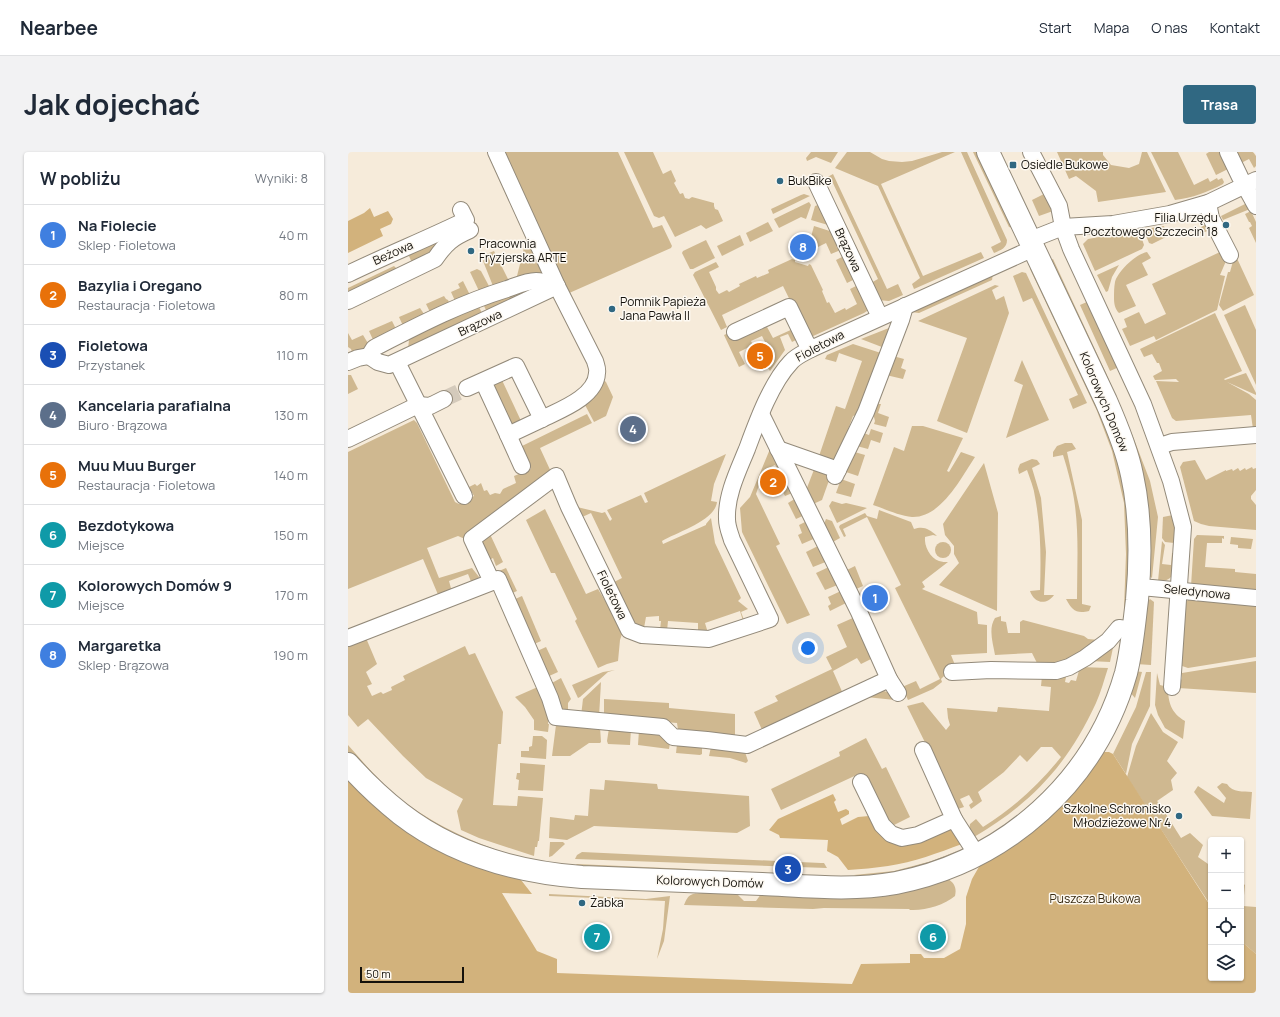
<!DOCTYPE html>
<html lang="pl">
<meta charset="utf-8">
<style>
:root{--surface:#fff;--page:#f2f2f3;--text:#1f2937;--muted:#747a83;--line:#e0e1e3;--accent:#306882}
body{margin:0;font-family:Manrope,sans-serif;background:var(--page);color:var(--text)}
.controls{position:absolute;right:12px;bottom:12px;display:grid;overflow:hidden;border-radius:4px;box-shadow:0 1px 3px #0004}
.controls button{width:36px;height:36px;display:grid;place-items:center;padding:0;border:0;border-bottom:1px solid var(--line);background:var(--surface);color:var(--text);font:20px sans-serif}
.scale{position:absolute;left:12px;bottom:10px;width:104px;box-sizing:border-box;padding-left:4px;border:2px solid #14110b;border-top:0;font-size:11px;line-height:14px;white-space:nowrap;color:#14110b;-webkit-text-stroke:3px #fdf9f2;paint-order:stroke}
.you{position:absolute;left:460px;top:496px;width:14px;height:14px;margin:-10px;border:3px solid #fff;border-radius:50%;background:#1a73e8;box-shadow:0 0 0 6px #1a73e833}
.badge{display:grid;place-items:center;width:26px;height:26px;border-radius:50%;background:var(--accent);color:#fff;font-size:13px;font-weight:700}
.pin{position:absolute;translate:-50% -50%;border:2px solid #fff;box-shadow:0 1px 4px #0006}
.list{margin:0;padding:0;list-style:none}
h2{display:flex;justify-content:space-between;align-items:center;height:52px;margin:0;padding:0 16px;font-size:17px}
h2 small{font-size:13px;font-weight:400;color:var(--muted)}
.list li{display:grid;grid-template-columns:26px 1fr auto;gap:12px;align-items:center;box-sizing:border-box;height:60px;padding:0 16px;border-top:1px solid var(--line)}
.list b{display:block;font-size:15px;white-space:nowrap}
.list p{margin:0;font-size:13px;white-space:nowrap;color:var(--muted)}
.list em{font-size:13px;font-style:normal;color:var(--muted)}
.icon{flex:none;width:22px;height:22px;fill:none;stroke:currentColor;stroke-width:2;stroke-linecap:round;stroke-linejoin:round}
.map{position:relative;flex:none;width:908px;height:841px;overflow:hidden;border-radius:4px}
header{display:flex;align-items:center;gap:24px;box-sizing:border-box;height:56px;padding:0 20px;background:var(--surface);border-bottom:1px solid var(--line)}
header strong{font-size:19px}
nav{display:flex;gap:22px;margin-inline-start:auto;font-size:14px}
.intro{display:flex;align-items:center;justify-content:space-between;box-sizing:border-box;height:96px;padding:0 24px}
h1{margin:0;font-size:28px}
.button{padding:10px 18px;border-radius:4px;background:var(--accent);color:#fff;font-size:14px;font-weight:700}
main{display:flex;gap:24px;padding:0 24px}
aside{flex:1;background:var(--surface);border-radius:4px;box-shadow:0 1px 3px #0004}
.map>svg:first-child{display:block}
.green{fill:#cfb890}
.forest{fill:#d2b27c}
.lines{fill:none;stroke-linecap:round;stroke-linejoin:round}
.street-tunnel{stroke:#d4cabb;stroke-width:16;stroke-dasharray:16 8;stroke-linecap:butt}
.street-casing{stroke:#938a7a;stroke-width:18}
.secondary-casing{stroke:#938a7a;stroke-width:24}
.street{stroke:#fff;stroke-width:16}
.secondary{stroke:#fff;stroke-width:22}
.poi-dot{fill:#306882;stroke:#fdf9f2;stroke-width:1.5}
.labels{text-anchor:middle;stroke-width:3;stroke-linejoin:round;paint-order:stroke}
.poi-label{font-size:12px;fill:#14110b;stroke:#fdf9f2;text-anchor:start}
.street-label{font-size:12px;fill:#14110b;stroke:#fdf9f2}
.park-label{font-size:12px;fill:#392b12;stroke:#fdf9f2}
</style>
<header>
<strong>Nearbee</strong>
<nav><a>Start</a><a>Mapa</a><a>O nas</a><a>Kontakt</a></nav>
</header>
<div class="intro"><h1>Jak dojechać</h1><a class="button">Trasa</a></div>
<main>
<aside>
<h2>W pobliżu<small>Wyniki: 8</small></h2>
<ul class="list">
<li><span class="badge" style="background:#3f7fe0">1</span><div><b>Na Fiolecie</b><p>Sklep · Fioletowa</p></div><em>40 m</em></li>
<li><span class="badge" style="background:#e8710a">2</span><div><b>Bazylia i Oregano</b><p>Restauracja · Fioletowa</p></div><em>80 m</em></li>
<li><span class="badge" style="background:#1a4fb4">3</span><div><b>Fioletowa</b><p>Przystanek</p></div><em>110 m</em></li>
<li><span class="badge" style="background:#5c6f8a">4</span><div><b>Kancelaria parafialna</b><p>Biuro · Brązowa</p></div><em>130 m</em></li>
<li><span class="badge" style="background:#e8710a">5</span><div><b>Muu Muu Burger</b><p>Restauracja · Fioletowa</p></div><em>140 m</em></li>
<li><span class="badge" style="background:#0f9aa8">6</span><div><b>Bezdotykowa</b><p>Miejsce</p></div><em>150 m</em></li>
<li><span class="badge" style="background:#0f9aa8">7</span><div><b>Kolorowych Domów 9</b><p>Miejsce</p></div><em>170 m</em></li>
<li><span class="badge" style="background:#3f7fe0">8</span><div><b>Margaretka</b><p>Sklep · Brązowa</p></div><em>190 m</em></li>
</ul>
</aside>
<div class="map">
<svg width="908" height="841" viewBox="0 0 908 841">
<rect width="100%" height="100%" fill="#f6ebda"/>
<g class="green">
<polygon points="153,0 270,0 305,76 314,73 324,94 323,96 219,142"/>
<polygon points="276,0 305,0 315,22 323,18 328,29 326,31 332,42 335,41 337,46 341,47 344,45 366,51 366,54 367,57 370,58 375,69 358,77 353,73 327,85 316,64 311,66 306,64"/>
<polygon points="463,0 490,0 483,11 468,5 459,9 458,6"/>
<polygon points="499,0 522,0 534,7 541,9 554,10 564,9 594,0 607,0 533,32 575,124 633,100 636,106 566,137 564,132 572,126 530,34 487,16"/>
<path d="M613,0H619L659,88C659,96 653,98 646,101L643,95L653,90Z"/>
<polygon points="625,0 631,0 665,76 661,75"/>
<polygon points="709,0 755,0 755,3 763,13 781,16 791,12 794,0 799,0 818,40 750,50 748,39 728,24 721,27"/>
<path d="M803,0H830L846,33L860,26L862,30L869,26L870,28L874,26L876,30L875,32C860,40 844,46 827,48Z"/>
<polygon points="861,0 872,0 880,17 868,23 858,2"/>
<polygon points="884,0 905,0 908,4 908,14 906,16 901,7 889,13"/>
<polygon points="485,22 539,137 550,132 555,143 541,149 529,148 521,132 530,127 483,27 474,31 474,28"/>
<polygon points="698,41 705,59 691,64 684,48"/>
<polygon points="456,42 462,44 425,62 423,57 453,43"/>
<polygon points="461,50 463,53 458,67 453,65 431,76 426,67"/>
<polygon points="899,51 902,57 875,68 873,64"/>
<polygon points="473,52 480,73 463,68 467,54"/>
<polygon points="903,59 908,70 908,91 901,76 904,74 902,70 901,70 897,62"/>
<polygon points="420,70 425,79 402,90 398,81"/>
<polygon points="858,72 878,109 872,123 877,124 869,158 808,188 806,184 782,194 774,177 779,175 776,167 791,160 797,172 818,162 804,132 872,100 861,78 853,82 851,79 853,75"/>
<polygon points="466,74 488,81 495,97 483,102 478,91 468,96 467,94 461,92"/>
<polygon points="816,74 819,83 818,85 804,92 801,91 797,81 797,77"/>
<polygon points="791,78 796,93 794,97 747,119 735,92 740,87"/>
<polygon points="180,80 195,118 193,122 168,128"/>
<polygon points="98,83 92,96 64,111 61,104 64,100"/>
<polygon points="392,83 396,93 374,104 369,94"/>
<polygon points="358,88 367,106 345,117 342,117 334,101 335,99"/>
<polygon points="146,99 161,129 145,134 135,109 137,106 136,103"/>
<path d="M799,100L803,106L794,111L800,123L778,133L788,154L771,161C767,157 766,152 766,146C766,141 766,135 767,130C770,119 788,102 799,100Z"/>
<polygon points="887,102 906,143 875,159 871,153 880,120 882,120"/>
<polygon points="498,103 509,126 499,131 488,108"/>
<polygon points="444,107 447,108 447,110 460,114 461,112 463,113 475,138 474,139 479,151 481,150 487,161 497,156 498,158 509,152 502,137 512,132 522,157 516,161 463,185 457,179 435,134 374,163 379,175 373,178 345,123 347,120 368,110 371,115 361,120 368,135 368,138 371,142 379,138 381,140 392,134 391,132 408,124 409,126 421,121 420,118"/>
<polygon points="705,107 758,221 784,282 802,329 810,365 804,426 800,423 800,394 701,109"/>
<polygon points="771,113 764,125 760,139 758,140 749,123"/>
<polygon points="46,114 48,116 47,119 0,141 0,136"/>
<polygon points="686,115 767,292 783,376 780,456 776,456 778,402 776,351 764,299 749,259 682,117"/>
<polygon points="129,117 133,119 142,136 131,139 122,120"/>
<polygon points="674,120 678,121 739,251 725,257 721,247 730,243 684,146 675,150 665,124"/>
<polygon points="645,122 644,128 571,161 563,160"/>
<polygon points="115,129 122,143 108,151 103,140 112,136 110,132"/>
<polygon points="192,133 140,162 134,150"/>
<polygon points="647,133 651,134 644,138 648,148 656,144 661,161 619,281 589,269 619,186 570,169"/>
<polygon points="96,144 98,147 100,148 103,154 83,162 78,152"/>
<polygon points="741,149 771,215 762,219 732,153"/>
<polygon points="129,151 135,163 60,197 61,188 64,182"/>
<polygon points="897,153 908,178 908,233 876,163"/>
<polygon points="72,156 78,165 56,176 51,165"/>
<polygon points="867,161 894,219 876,227 877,228 898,221 908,241 908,243 879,230 901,242 908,248 908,277 905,277 903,263 828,269 824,266 808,229 831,230 828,227 807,228 805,224 814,219 811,211 809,211 804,202 796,205 792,197"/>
<polygon points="44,169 49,179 26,190 21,179"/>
<polygon points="546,174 539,197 513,187"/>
<polygon points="419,175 425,186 447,176 452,186 444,190 440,182 432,185 437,198 422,219 414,207 414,204 412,198 419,194 414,184 403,189 405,193 391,200 397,212 391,215 376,183 383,180 387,189"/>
<polygon points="0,181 4,188 15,183 21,193 10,202 5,203 3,197 0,195"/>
<polygon points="505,192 536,202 513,261 505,264 488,310 470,307 488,254 497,257 514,209 491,201 488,210 477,207 479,203"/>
<polygon points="545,204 556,207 553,216 558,218 555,227 538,223"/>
<polygon points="674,208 701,268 658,286 675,233 666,229"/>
<polygon points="0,223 3,223 10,237 0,242"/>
<polygon points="153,226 174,271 164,273 145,233"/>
<polygon points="254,227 258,230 265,245 258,264 246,270 236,251"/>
<polygon points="528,252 533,252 530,261 541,265 538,275 526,272 527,269 525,261"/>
<polygon points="239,262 244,271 192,296 204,322 117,387 110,384 79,396 91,426 124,416 131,425 129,429 124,432 120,422 101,429 104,440 91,445 75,407 0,437 0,300 66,268 69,271 107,350 111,352 126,344 121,335 127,332 129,334 133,331 136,339 139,338 142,343 147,341 152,342 155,337 168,331 166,324 183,317 177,303 172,295"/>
<path d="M564,274H575L615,286L599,319L601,320L613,300L627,305C613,326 593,366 564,365C552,364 537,357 525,353L546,295L556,299Z"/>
<polygon points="523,277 535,281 532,291 523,288 520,297 505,293 510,279 521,283"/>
<path d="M717,291H724L728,297L719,300L734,368V452L743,454L741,459C728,462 724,458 718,447H729C729,416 731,385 727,354C725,337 720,319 715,303L705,305V300L709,294Z"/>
<polygon points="422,297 436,315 430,318 427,313 416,318 414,326 417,331 411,333 408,342 432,392 428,394 462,463 439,472 394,380 392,356 402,345"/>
<polygon points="503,299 517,303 510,324 495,319"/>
<path d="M378,302L366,332L363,349L369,350C367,369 329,380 314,389L315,392L358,373V372L363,366L367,391L393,446L390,449L400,457L393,460L396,468L395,469L392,459L357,471L360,481L350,482V471L320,469L319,479L312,478L313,469H311V464L298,465L296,476L288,474L284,470L264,431L274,426L243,361L232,366L229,355L254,361L257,360L262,369L264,367L259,358L293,343L297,351L300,350L296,341Z"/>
<path d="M684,307L689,308L692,312L684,316L693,346L698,400L696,443H706C698,454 686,451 682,439L692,438C693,407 693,376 687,345C686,336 682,327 679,318L671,322L670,317L672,312Z"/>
<polygon points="847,308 858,328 878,318 878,319 884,317 885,319 890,316 892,319 897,316 898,318 904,315 905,317 908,316 908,338 903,344 903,347 908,353 908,378 861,374 853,372 846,369 832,315 835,310"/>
<polygon points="636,311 650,361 649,459 591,433 611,411 606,402 606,394 597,383 595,372"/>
<polygon points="467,315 484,320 474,348 463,353 457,341"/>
<polygon points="438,320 447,340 437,344 430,331 436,329 432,323"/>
<polygon points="493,327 507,332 503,345 488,341"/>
<polygon points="450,345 459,362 448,367 440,351"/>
<polygon points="484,349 494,352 498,351 519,356 489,371 481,354"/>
<polygon points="197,357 238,442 250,437 275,479 272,488 270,509 259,512 250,516 227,469 229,467 207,421 203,421 178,368"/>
<path d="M531,358L563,370L566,377C576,374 581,377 589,384L585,383L577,385C576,394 582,406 591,409C594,410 597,410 600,410L574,430L577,435L574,437L629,460L630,472L639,473V501L603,503L607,513L593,527L594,530L585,537L560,548L554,535L568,529L572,537L592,527L547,436L553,433L519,365L495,377L498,384L496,385L491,375L492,373L517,361L519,364L529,367Z"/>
<polygon points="825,363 827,375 826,391 817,390 814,386 815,365"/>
<polygon points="478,367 484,369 492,386 483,391 474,377"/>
<polygon points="461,368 470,385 454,392 450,383 454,381 451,373"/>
<polygon points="141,380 155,410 148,414 145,406 138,410 130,388"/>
<polygon points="849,383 876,384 876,387 874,386 874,391 859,391 857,415 887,417 887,420 908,422 908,443 843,434 846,387"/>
<polygon points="883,385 905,387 903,397 890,396 890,393 882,392"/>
<path d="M814,389L817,393L814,412L823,413L824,401H825C825,415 830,430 810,429Z"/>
<circle cx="595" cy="398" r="8"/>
<polygon points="474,392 480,409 465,415 458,400"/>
<polygon points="483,414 492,432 477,438 468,421"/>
<polygon points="507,414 515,434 506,438 497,419"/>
<polygon points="158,416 169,439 162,442 151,419"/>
<polygon points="495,438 500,450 482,459 480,454 483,452 480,445"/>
<polygon points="174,444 193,489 184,493 165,448"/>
<polygon points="802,447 806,450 803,513 788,512 797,452"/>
<polygon points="840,448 908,454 908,505 840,516 834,514 837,451"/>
<path d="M653,464V469L658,470L660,481H672V470L675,468L736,484L740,487L751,488L728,507L691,515L684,501L647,503C645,491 640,477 647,466Z"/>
<polygon points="507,465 527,505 513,512 509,506 485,519 496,544 415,580 406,560 430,549 427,544 484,517 478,505 499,495 489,473"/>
<polygon points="18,486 29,512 18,520 24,532 19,534 24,544 33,540 35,542 44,538 43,535 57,528 55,524 117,494 121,503 127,501 155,560 153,592 150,592 145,653 169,654 170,644 195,646 191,689 190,689 189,695 187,695 186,704 131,686 113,678 109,659 115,647 78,626 55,604 20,567 10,575 0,563 0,493"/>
<polygon points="766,491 762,510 741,509"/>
<polygon points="198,495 210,520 199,525 187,500"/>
<polygon points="908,509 908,541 830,536 834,526 834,521"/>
<path d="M732,515L760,516C756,528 753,540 748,551C720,612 684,651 626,685L621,678L622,672L628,667L635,675C665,656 690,634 713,605L704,595H693L679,610L672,603L656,620L630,640L634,649L623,657L621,653L625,650L621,643L612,647L616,655L610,657L559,554L575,550L598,578L602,573L600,566L599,556L649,560L650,555L701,559L703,535L693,534L694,524L719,520L717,530L721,531L723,528L728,529Z"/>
<polygon points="267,518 260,520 232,545 230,546 224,533 255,520"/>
<polygon points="786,519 794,520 787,546 780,538"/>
<polygon points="798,520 803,520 802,554 784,592 778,622 765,602 788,555"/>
<path d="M809,521L812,533L820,535C820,550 823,561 837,569L835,587L817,576L810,563L807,553Z"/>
<polygon points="213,526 223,547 220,551 220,558 228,559 215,562 202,532"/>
<polygon points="253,530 251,565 233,564 235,547"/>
<polygon points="192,534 200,562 200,572 201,572 200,580 186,578 186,568 177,555 167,545"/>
<polygon points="530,537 545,542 547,548 518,545"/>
<polygon points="256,547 321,551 321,556 387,562 387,586 330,578 329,571 256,565"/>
<polygon points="803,561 815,580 830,590 819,609 829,621 823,628 825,638 809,649 818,658 816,659 833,686 842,681 855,693 850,705 863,714 863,754 779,625 788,594"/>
<polygon points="208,573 252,575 253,590 252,591 241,591 222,604 204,604"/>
<polygon points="261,576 283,577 282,593 260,592 259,589"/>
<polygon points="291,578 311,580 318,590 322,591 321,597 290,593"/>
<polygon points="185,584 194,584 199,588 198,607 173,605 173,599 181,599 181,595 184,594"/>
<polygon points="518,586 534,617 538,615 562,665 540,676 513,621 433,658 423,637 492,604 491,600"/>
<polygon points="329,592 354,594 354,602 352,603 328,601"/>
<path d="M0,593C14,609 27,624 42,638C77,669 119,688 163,703L149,702L77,669L9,610L0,600Z"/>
<polygon points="363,595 397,600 400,609 398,611 382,606 361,604"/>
<polygon points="172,611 197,613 195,639 170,638 171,628 168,627 169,621 172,621"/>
<polygon points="257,628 309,632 310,637 401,644 402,674 389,681 246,674 219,688 201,686 202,665 226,668 227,663 240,664 242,637 256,638"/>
<path d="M874,631L879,632C885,641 895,639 904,640L902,667L864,664L846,640L850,634L876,651L878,646L869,635Z"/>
<polygon points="202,690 215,690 217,692 204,704 201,705"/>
<polygon points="612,698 565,719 512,725 506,723 546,719 584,709"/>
<polygon points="234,700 473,711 476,711 479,716 227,707 229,703"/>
<polygon points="228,712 341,717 343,718 231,716"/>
<path d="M599,726C606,731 609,735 607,744C596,753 577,759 562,758L561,757L476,756L465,757L336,753C341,741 343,742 355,741L356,737L388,741L396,749H408L413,742Z"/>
<polygon points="893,730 897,733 895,754 908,755 908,802 893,789"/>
<polygon points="201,742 298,747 322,744 316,789 309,807 315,777 317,749 201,744"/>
</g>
<g class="forest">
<polygon points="22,56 26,65 40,59 45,67 43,72 32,77 35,84 0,101 0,69 16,61"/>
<polygon points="752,600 761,600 765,602 863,755 863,826 893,826 893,789 908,802 908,841 0,841 0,624 111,704 173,728 184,742 154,741 189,799 209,807 209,821 504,832 513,812 562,811 562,802 573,802 576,806 596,806 612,797 618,772 618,745 624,727 632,713"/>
<path d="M485,642L488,648L486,650L490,660L498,657L501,659V662L492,667L494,673L510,665L521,664L539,682L598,676L603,677L614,692C590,701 566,710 540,714C527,716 513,717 500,718L490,705L479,699L480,688L432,686L431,683L421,678L430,667Z"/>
</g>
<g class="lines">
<polyline class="street-tunnel" points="96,247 113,239 116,239 119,236"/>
<defs>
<g id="street">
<path d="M148,0L209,134L247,209C248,213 250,217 249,221C248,245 212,258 194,267"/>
<polyline points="683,0 711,54 715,75 723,97 795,252 823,329 835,375 824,535"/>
<polyline points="880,0 892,25 908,54"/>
<polyline points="468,30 532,165"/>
<polyline points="860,51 863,66 882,103"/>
<polyline points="682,88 715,75 765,72 822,62 860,51 908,28"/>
<path d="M0,122C39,103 79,87 118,68L113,58"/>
<path d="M0,149L87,107C98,91 104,86 122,78"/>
<polyline points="387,180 441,155 458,190 463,197"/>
<polyline points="21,204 30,210 41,213 209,134"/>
<path d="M0,210L10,206L21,204L26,196C69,174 113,151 159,137C168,134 178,129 188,129C196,129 203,132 209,134"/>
<polyline points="49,210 116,344"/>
<polyline points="119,236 168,214 194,267 160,283 135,229"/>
<polyline points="413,262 511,460 541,527 550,541"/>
<polyline points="160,283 174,314"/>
<polyline points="0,287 70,253 82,254 96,247"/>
<polyline points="812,294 824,290 908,283"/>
<polyline points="430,297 490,318"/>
<polyline points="487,324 518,260 553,168 557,154"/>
<polyline points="144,430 150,427 202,546 208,565 315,575 325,585 359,588 399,593 541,527"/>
<polyline points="790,435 804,436 908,446"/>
<path d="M0,486L144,430L124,387L208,324L221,355L281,478L294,483L361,487L422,467L384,388C382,381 379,375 379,367C378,343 390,319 399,297C409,270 423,231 443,210C448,204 456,201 463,197L686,96"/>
<polyline points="604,520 643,518 708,519 721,515 737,506 760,489 771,476 786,478"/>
<polyline points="513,630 534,673 543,682 554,686 570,683 606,667 575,598"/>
<polyline points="606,667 629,703"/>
</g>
<path id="secondary" d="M0,612C16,630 34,647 53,662C106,703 168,720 234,725C294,727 354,730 414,732C458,734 504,739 548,731C658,709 747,630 778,521C784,497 786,472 789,448C793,406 793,364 784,323C779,298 769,274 758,249L640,0"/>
</defs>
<use href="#street" class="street-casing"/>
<use href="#secondary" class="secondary-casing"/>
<use href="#street" class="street"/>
<use href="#secondary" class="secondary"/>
</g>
<g class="poi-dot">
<rect x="661" y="9" width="8" height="8" rx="2"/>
<circle cx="432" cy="29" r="4"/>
<circle cx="878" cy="73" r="4"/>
<circle cx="123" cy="99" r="4"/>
<circle cx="264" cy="157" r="4"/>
<circle cx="831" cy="664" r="4"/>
<circle cx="234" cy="751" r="4"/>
</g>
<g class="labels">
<g class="poi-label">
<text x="673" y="17">Osiedle Bukowe</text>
<text x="440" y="33">BukBike</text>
<text x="870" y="70" text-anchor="end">Filia Urzędu<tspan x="870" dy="14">Pocztowego Szczecin 18</tspan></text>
<text x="131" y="96">Pracownia<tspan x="131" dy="14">Fryzjerska ARTE</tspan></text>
<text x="272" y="154">Pomnik Papieża<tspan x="272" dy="14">Jana Pawła II</tspan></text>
<text x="823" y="661" text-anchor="end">Szkolne Schronisko<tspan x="823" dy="14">Młodzieżowe Nr 4</tspan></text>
<text x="242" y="755">Żabka</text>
</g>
<g class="street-label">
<text transform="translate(500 98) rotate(65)" y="4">Brązowa</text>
<text transform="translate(45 101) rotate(-24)" y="4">Beżowa</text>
<text transform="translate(132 171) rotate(-25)" y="4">Brązowa</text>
<text transform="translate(472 194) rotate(-28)" y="4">Fioletowa</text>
<text transform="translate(756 250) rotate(67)" y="4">Kolorowych Domów</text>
<text transform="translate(849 440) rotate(6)" y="4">Seledynowa</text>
<text transform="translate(264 443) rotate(64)" y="4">Fioletowa</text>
<text transform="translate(362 730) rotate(2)" y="4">Kolorowych Domów</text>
</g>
<g class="park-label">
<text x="747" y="751">Puszcza Bukowa</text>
</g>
</g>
</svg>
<div class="controls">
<button>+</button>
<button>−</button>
<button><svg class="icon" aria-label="locate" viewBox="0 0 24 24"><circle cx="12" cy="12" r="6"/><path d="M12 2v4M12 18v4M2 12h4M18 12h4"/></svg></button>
<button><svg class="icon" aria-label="layers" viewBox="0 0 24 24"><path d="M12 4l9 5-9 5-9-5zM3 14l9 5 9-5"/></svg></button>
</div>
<div class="scale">50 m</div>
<div class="you"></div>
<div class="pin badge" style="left:527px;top:446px;background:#3f7fe0">1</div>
<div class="pin badge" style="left:425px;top:330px;background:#e8710a">2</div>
<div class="pin badge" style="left:440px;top:717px;background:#1a4fb4">3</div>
<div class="pin badge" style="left:285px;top:277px;background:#5c6f8a">4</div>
<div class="pin badge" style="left:412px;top:204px;background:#e8710a">5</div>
<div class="pin badge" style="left:585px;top:785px;background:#0f9aa8">6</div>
<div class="pin badge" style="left:249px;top:785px;background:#0f9aa8">7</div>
<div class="pin badge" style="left:455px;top:95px;background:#3f7fe0">8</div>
</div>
</main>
